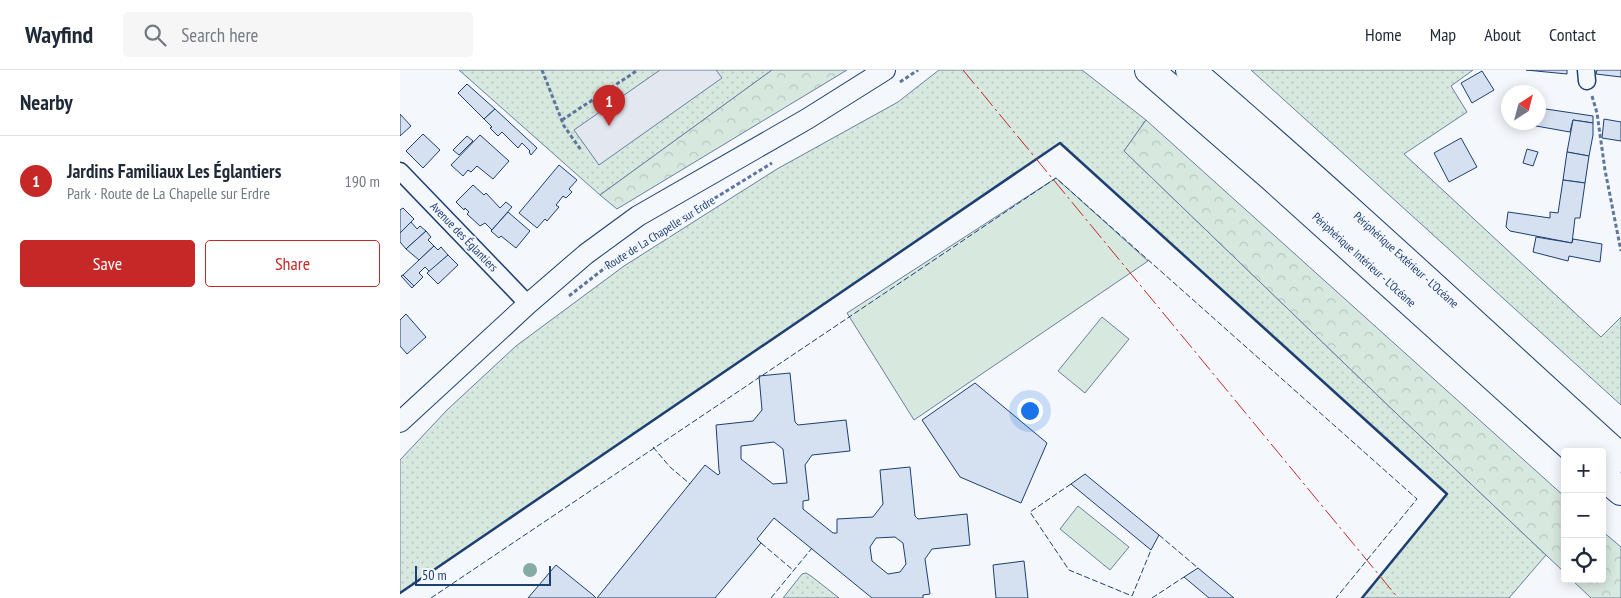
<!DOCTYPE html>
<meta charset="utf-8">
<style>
:root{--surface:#fff;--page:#f6f6f7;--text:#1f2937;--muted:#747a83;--line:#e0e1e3;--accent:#c62828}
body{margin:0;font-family:"PT Sans Narrow",sans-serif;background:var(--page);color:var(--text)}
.controls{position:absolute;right:15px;bottom:15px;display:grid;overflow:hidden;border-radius:5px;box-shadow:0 2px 12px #0003}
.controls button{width:45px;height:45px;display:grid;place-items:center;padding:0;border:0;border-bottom:1px solid var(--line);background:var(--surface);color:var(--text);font:25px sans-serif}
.compass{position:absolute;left:1101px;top:15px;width:45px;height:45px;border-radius:50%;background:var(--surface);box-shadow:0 2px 12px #0003;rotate:36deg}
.scale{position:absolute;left:15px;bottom:12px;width:136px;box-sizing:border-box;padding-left:5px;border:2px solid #1d3f73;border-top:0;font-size:14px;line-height:18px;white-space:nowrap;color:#1d3f73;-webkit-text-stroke:4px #f4f7fb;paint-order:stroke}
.you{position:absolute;left:629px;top:340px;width:18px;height:18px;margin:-12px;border:4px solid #fff;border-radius:50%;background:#1a73e8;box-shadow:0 0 0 8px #1a73e833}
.badge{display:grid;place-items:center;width:32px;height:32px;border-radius:50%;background:var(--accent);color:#fff;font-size:16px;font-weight:700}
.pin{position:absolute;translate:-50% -41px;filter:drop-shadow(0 1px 2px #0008)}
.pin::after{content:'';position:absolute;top:26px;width:18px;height:15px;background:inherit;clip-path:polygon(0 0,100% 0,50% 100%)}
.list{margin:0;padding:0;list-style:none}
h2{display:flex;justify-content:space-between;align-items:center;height:65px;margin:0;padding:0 20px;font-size:21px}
h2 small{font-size:16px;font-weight:400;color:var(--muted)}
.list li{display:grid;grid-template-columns:32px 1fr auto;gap:15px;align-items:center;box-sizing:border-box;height:90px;padding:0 20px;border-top:1px solid var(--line)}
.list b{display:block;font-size:19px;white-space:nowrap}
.list p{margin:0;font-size:16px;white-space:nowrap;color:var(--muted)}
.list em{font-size:16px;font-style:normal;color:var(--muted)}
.actions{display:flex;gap:10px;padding:15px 20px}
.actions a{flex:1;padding:11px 0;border:1px solid var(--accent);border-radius:5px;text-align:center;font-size:18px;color:var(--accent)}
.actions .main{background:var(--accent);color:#fff}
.icon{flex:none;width:28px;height:28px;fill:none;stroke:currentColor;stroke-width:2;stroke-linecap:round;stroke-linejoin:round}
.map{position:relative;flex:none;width:1221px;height:528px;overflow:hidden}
header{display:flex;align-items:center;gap:30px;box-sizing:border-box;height:70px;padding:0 25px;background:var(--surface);border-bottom:1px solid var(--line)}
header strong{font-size:24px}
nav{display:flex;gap:28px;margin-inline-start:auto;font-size:18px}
.search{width:350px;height:45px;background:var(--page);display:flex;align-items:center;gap:12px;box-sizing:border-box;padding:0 18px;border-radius:5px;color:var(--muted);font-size:19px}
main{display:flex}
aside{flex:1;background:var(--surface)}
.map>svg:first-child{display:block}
.grass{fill:url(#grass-dots);stroke:#687fa3}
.forest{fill:url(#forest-crowns);stroke:#687fa3}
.park{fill:#d7e8df;stroke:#687fa3}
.parking{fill:#e3e8f0;stroke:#687fa3}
.building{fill:#d5e0f0;stroke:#1d3f73;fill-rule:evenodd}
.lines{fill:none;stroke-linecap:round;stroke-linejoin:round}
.minor-casing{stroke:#1d3f73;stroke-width:19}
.tertiary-casing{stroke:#1d3f73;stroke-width:22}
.motorway-casing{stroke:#1d3f73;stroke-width:30}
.path{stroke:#5e769c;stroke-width:3;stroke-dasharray:4 2.5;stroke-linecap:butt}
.minor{stroke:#f4f7fb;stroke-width:16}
.tertiary{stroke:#f4f7fb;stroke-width:20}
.motorway{stroke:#f4f7fb;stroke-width:28}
.fence{stroke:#1d3f73;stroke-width:1;stroke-dasharray:6 2.5;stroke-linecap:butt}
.wall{stroke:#1d3f73;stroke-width:2.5}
.power{stroke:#c62828;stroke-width:1;stroke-dasharray:18 4 2.5 4;stroke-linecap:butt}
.tree{fill:#86aba6}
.labels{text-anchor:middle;stroke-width:4;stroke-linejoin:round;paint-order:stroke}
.street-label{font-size:12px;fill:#1d3f73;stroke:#f4f7fb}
</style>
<header>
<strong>Wayfind</strong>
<div class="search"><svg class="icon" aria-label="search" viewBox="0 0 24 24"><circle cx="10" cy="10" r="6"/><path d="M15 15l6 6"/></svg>Search here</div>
<nav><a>Home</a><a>Map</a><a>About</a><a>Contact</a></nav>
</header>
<main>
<aside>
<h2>Nearby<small></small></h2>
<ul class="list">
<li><span class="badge">1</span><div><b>Jardins Familiaux Les Églantiers</b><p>Park · Route de La Chapelle sur Erdre</p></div><em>190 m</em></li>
</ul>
<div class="actions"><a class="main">Save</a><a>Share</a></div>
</aside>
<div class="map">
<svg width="1221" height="528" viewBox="0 0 1221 528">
<defs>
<pattern id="grass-dots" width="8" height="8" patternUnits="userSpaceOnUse" patternTransform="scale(1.25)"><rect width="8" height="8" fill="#d7e8df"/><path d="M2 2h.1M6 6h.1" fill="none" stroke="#b8c8c3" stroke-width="1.8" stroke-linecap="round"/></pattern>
<pattern id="forest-crowns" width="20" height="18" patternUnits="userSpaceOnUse" patternTransform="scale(1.25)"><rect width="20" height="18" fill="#d7e8df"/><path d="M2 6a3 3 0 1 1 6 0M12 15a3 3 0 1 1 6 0" fill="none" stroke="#b8c8c3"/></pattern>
</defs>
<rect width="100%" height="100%" fill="#f4f7fb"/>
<g class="grass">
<polygon points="59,0 372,0 200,125"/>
<polygon points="539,0 682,0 746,50 724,81 997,344 1146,485 1109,528 962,528 1046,424 660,73 0,523 0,390 47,340 116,276 224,196 377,99 498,32"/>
<polygon points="851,0 1073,0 1051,16 1067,42 1004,84 1201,267 1221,247 1221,335"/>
<polygon points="406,503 411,506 439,528 383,528 402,504"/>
</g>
<g class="forest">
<polygon points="372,0 447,0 217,139 200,125"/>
<polygon points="746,50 1165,427 1165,503 997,344 724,81"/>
<polygon points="1202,461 1221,477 1221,528 1191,528 1171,509 1202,509"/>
</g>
<g class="park">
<polygon points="656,108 748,191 514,350 447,243"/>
<polygon points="702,247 729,269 685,323 658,301"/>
<polygon points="678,436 729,477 710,500 660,459"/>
</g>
<polygon class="parking" points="260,0 316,0 322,8 199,95 174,60"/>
<g class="building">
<polygon points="1126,0 1167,0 1167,4"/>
<polygon points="1197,0 1221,0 1221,7 1196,4"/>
<polygon points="1082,1 1094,20 1072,33 1061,13"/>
<polygon points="67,14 95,39 84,49 58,23"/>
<polygon points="1139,38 1193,46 1193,53 1173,50 1170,62 1136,56 1136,52 1138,52"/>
<polygon points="95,39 137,78 131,85 129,82 130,81 122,73 118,78 102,62 98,66 90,58 92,57 84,49"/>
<polygon points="0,44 11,56 0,66"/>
<polygon points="1204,49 1221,52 1221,71 1202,68"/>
<polygon points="1173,50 1193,53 1193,65 1189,86 1167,82"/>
<polygon points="1119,52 1136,52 1136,56"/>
<polygon points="23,64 40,80 23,98 6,81"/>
<polygon points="80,65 109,91 93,109 77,96 71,102 68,100 63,106 51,95"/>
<polygon points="67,66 73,71 59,85 53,80"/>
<polygon points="1061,68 1077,97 1049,112 1034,83"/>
<polygon points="1127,79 1138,82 1133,96 1123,93"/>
<polygon points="1167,82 1189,86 1185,113 1163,110"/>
<polygon points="159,95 177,110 169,119 172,122 166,128 163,126 156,135 159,137 147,151 145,149 137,158 119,143"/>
<polygon points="1163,110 1185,113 1180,148 1175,148 1172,173 1110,161 1106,157 1108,142 1150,148 1150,142 1158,143"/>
<polygon points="73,115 84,125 86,123 100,138 106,132 112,137 92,160 85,153 80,156 67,144 69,142 65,138 64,140 56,132"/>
<polygon points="3,138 14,149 0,163 0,140"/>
<polygon points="108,142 130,161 116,178 101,166 99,168 91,161"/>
<polygon points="11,152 17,159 20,156 26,161 6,179 0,172 0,163"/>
<polygon points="26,161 31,167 28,170 34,176 19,190 6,179"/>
<polygon points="1136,167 1172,173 1173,169 1202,174 1200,192 1169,186 1168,191 1133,182"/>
<polygon points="34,176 38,180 41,177 48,185 30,202 25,197 19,203 23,207 14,216 3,205"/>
<polygon points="48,185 58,195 38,214 27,203"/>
<polygon points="3,205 14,216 12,218 1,206"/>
<polygon points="6,244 26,267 7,284 0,276 0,250"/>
<path d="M390,303L395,352L398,355L446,350L450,381L412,385L405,395L409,430L403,431V439L433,463H437V449L473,447L483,434L480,400L510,397L515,446L518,449L567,444L570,475L532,479L525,489L530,524L523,525V528H472L374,448L357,469L361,473L315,528H197L305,395L318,405L320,403L319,400L316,355L353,351L362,340L359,306ZM374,372L383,379L387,413L373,414L341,389V376ZM495,467L503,473L506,494L500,502L488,504L472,491L470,477L476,468Z"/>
<polygon points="575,313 647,373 621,433 560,407 522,350"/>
<polygon points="685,404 759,465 751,480 671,414"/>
<polygon points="624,491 628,528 596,528 593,495"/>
<polygon points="156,495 193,525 196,528 128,528"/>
<polygon points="798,498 834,528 809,528 784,507"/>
</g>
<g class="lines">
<defs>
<g id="minor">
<polyline points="1186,0 1187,11"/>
<polyline points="0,101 128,234"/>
</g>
<polyline id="tertiary" points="0,352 128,234 186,184 238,146 407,49 485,0"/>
<g id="motorway">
<polyline points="749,0 873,108 1177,382"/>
<path d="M790,0C937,126 1078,258 1221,388"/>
<polyline points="1202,405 1221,421"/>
</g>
</defs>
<use href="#minor" class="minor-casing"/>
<use href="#tertiary" class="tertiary-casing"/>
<use href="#motorway" class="motorway-casing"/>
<g class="path">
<polyline points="142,0 164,56 181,80"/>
<polyline points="500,12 518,0"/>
<polyline points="1192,26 1197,43 1205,100 1221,181"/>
<polyline points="162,50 238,0"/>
<polyline points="169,226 219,187 372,93"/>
</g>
<use href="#minor" class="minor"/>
<use href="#tertiary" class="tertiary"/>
<use href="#motorway" class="motorway"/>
<g class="fence">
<polyline points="253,377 270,397 290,414"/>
<polyline points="671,414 630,442 669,500 732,526 751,480"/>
<polyline points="759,465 798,498"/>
<polyline points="361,473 393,500"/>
<polyline points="31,528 656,108 1017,429 936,528"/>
<polyline points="371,528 412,478"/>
<polyline points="752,528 784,507"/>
</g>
<polyline class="wall" points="0,523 660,73 1047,424 962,528"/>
<polyline class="power" points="563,0 998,528"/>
</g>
<circle class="tree" cx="130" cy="500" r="7"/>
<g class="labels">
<g class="street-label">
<text transform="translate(260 163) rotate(-32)" y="4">Route de La Chapelle sur Erdre</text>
<text transform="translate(64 167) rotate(46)" y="4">Avenue des Églantiers</text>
<text transform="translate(964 190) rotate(42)" y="4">Périphérique Intérieur - L’Océane</text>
<text transform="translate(1006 190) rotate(42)" y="4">Périphérique Extérieur - L’Océane</text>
</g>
</g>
</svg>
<div class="controls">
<button>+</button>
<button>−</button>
<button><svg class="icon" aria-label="locate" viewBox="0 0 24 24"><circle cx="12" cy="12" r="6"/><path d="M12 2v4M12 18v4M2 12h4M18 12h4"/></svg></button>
</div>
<svg class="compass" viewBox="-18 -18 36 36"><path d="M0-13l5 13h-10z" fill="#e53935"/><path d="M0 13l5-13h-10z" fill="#747a83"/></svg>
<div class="scale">50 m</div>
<div class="you"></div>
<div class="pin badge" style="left:209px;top:56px">1</div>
</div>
</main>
